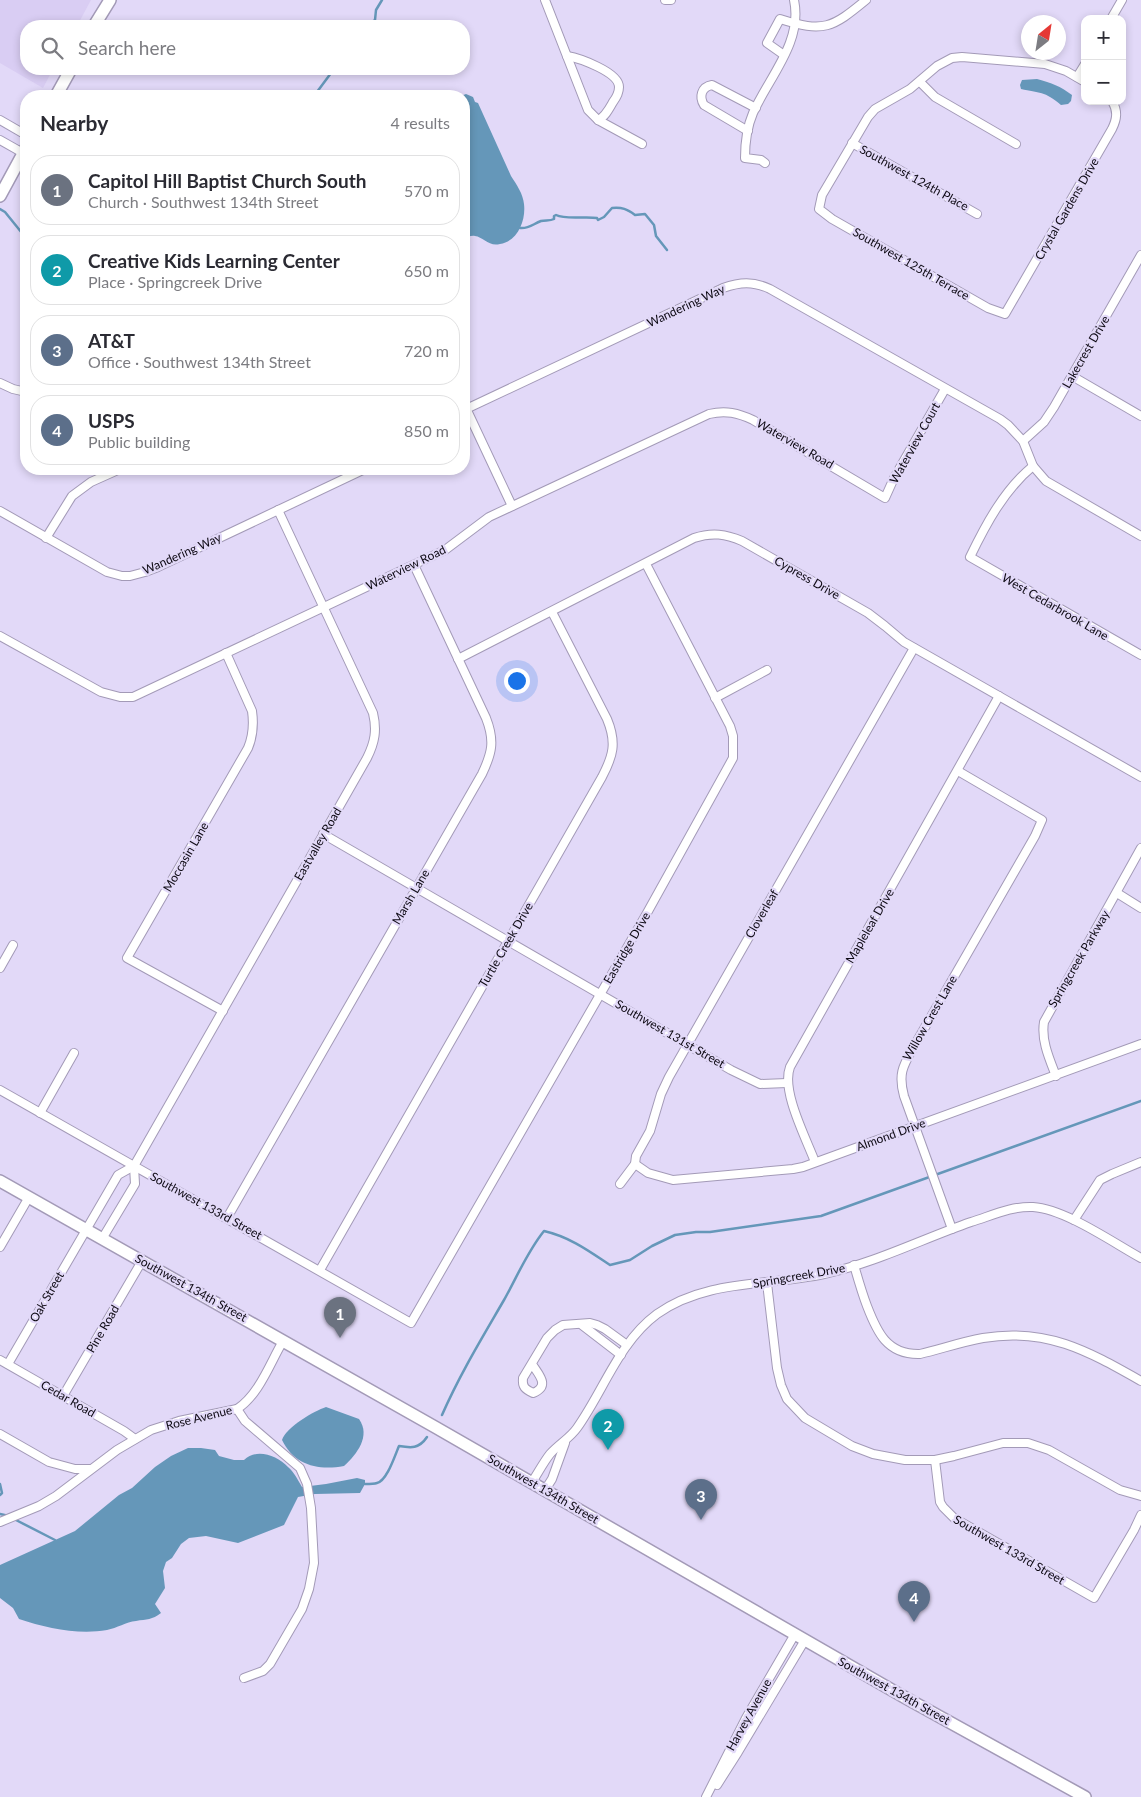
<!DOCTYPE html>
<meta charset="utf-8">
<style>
:root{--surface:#fff;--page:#f2f2f3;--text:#2b2b33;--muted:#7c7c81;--line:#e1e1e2;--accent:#2b771d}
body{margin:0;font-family:Lato,sans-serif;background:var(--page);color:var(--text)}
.controls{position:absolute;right:15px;top:15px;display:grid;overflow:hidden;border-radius:10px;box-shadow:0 2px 8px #0003}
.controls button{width:45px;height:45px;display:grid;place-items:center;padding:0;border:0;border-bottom:1px solid var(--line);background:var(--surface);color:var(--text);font:25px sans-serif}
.compass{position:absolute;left:1021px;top:15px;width:45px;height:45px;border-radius:50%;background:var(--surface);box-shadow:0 2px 8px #0003;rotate:30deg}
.you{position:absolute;left:516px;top:680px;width:18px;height:18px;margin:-12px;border:4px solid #fff;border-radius:50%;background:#1a73e8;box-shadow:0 0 0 8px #1a73e833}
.badge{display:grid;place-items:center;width:32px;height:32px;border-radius:50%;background:var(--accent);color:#fff;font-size:16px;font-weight:700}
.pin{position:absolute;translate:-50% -41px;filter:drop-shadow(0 1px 2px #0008)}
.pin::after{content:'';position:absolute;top:26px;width:18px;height:15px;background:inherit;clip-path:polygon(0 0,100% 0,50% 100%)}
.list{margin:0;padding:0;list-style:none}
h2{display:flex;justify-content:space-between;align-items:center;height:65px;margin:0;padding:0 20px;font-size:21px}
h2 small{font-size:16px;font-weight:400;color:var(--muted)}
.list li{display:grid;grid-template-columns:32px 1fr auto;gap:15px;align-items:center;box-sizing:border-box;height:70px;margin:0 10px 10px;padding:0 10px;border:1px solid var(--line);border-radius:20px}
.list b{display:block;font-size:19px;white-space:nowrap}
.list p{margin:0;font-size:16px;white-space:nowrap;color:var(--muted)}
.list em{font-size:16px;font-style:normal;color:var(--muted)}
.icon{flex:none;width:28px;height:28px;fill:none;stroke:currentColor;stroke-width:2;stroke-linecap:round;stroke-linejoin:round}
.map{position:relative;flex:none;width:1141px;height:1797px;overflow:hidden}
.search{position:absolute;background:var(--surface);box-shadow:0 2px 8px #0003;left:20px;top:20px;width:450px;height:55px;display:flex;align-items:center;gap:12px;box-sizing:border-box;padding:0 18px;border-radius:20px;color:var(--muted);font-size:19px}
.panel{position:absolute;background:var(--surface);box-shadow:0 2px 8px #0003;left:20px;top:90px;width:450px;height:385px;border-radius:20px}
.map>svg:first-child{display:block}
.built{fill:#d9cdf3}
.water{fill:#6597b9}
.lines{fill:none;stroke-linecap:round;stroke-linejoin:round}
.stream{stroke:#6597b9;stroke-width:2.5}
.street-casing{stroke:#a39ab7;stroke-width:10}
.secondary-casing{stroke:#a39ab7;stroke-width:14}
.street{stroke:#fff;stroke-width:8}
.secondary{stroke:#fff;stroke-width:11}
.labels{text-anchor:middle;stroke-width:4.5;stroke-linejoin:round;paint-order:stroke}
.street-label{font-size:12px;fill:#0d0913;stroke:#e2d9f8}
</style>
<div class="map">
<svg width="1141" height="1797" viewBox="0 0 1141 1797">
<rect width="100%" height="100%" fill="#e2d9f8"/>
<polygon class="built" points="0,0 91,0 77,26 26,26 26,69 53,69 43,88 0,63"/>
<g class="water">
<path d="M1037,79C1052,83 1060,86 1072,95L1071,101L1068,104L1061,105C1045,91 1039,93 1021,89L1020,85L1022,80Z"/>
<path d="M466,94L473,97L475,102L478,103L511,176C517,185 523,194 524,204C526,220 518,241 500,244C489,247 483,237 475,236C472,235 467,237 464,238V96H461Z"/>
<path d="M326,1407L359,1419C371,1436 357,1454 344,1466C318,1471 294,1465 282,1440C286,1427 314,1411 326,1407Z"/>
<path d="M188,1448H201L215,1450L219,1456L234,1460H244C256,1448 277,1455 288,1467C294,1472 298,1480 302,1487L326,1484L357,1478L365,1480V1484L360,1493L315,1494L298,1497L284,1525L238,1543L206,1536L189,1538L181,1544L172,1558L166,1562L163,1571L165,1588L155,1604L161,1613C152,1620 147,1619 136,1621C126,1622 117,1628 107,1630C78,1635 46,1628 19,1619L13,1608L0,1598V1565L75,1531L119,1495L132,1488L155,1467L171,1456Z"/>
</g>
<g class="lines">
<g class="stream">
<polyline points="357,26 359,22 367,25 375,20 376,10 382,0"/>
<polyline points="314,96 334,69"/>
<polyline points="0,209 5,212 26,238"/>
<path d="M520,228C529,229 533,224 541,221C546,220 550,221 554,219V216L556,215C566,220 585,216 597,218L598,220L604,217L612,208C622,207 627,209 635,215L645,214L654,225L656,236L667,250"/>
<path d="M442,1415C460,1374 482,1338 504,1300C517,1277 527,1252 544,1231C570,1237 589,1251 610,1265L630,1260L652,1246L675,1235L696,1232H710L821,1216L1141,1101"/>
<polyline points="0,1484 2,1493 0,1495"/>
<path d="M365,1484C369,1484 374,1484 377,1483C387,1481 395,1455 399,1446C411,1448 419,1449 427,1437"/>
<polyline points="0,1514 9,1516"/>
<polyline points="14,1519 55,1540"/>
</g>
<defs>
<g id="street">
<polyline points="545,0 588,110 598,120 642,144"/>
<polyline points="665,0 671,0"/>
<polyline points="1111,19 1122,0"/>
<path d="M784,55L767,43L780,19C824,33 832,28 866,0"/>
<path d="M567,56C579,58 619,72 619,87C619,93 616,98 613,102C609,109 605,117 598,120"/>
<polyline points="1077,77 1085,64"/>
<polyline points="920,82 935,97 1016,144"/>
<path d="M1085,82L1066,71L1045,64L962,57L952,58L937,66L910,89L875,109L868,117L822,195L819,209L832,219L988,308L1005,314L1112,129C1117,119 1118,111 1112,101"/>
<polyline points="0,120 26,135"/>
<path d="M748,131L704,105C699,97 701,87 712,85L756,108"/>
<polyline points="0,140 23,153"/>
<polyline points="852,143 977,214"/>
<path d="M765,163L761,160L745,158C745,143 747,127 753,113C769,77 803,42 794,0"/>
<polyline points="1072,376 1141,416"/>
<polyline points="0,383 13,389 26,392"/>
<polyline points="464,404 512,506"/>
<path d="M464,410L723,288C740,282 753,281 770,289L1000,419L1008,425L1023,441L1033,466L1046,481L1141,536"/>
<polyline points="1023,441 1044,422 1054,407 1141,255"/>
<path d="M1033,466C1004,490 986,524 970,557L1141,655"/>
<polyline points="0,511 107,572 122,576 130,576 145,572 158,567 365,469"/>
<polyline points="46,538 72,496 91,482 120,469"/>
<path d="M0,636L101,692L120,697H133L445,550L489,517L709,414C726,410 738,413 753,420L885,498L894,478L945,389"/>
<path d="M458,659L694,538C712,532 726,534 742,541L868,613L885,626L904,642L1141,777"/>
<polyline points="715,698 767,670"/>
<polyline points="323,834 731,1070 760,1084 787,1083"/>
<polyline points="1117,893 1141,908"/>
<polyline points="0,968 13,945"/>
<path d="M223,1011L127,958L248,748C253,736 254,725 252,711L226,653"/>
<path d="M1056,1076C1049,1058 1041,1040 1044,1022L1141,848"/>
<polyline points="0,1090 411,1323 647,913 733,758 733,736 730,726 646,564"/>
<polyline points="40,1113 74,1053"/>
<path d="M815,1162C806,1138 781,1091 790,1067L999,696"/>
<polyline points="635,1164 648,1173 673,1180 793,1169 803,1167 1141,1044"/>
<polyline points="620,1184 635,1164 636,1156 650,1131 661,1094 669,1077 914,648"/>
<path d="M227,1218L482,774C492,753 495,741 486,718L414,565"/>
<polyline points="1074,1220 1100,1180 1112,1174 1141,1162"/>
<path d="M952,1229L904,1096C898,1074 903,1066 913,1048L1035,836L1042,820L958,771"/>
<path d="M102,1239L135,1184L134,1166L367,758C375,742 377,730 373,713L278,510"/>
<polyline points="0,1247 29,1197"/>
<path d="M854,1265C858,1279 862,1293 867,1306C877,1332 887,1355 920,1354C941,1349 961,1342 983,1338C1046,1327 1088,1351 1141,1381"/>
<path d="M320,1270L602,777C613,756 617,743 607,719L552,612"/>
<polyline points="767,1283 777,1368 781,1385 787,1399 805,1418 852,1446 873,1454 905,1460 935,1460 954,1456 1003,1443 1028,1443 1049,1450 1120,1490 1141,1496"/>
<polyline points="582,1325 621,1355"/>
<polyline points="0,1360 124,1431 135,1439"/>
<polyline points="8,1364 118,1175 134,1166"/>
<path d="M532,1364C538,1374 551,1386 533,1393C525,1389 522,1387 523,1378L547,1338L555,1330L563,1325L590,1323L597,1325L605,1329L627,1345"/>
<polyline points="63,1396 142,1261"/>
<polyline points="237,1409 245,1421 300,1468 307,1484 311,1508 314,1563 309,1589 302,1609 270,1664 263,1671 244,1678"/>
<polyline points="0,1434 49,1462 75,1469 90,1469"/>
<polyline points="935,1460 940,1502 943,1507 954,1518 1094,1598 1134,1530 1141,1515"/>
<path d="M532,1482C538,1473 543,1463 550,1454C559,1444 570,1438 577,1428C604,1390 619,1342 657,1314C706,1279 769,1286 824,1274C875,1263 922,1239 971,1222C991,1216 1011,1206 1033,1207C1065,1209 1112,1242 1141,1258"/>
<polyline points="545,1490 552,1479 565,1443"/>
<path d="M0,1522L39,1506L56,1496L117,1450L151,1430L179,1421L237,1409C259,1395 270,1363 283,1341"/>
<polyline points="717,1785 738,1752 805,1640"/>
<polyline points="706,1797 746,1718 795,1634"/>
</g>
<g id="secondary">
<polyline points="94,26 110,0"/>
<polyline points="56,96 71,69"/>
<polyline points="0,196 26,148"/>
<polyline points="0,1181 435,1427 904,1697 1085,1797"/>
</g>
</defs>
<use href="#street" class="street-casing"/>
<use href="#secondary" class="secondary-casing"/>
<use href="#street" class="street"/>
<use href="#secondary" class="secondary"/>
</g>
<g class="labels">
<g class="street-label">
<text transform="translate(914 178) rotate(29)" y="4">Southwest 124th Place</text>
<text transform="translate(1067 209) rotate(-60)" y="4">Crystal Gardens Drive</text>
<text transform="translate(911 264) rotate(30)" y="4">Southwest 125th Terrace</text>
<text transform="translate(686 306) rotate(-25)" y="4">Wandering Way</text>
<text transform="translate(1086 352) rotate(-60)" y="4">Lakecrest Drive</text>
<text transform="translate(915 443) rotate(-61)" y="4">Waterview Court</text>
<text transform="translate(795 444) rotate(30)" y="4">Waterview Road</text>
<text transform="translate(182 554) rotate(-24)" y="4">Wandering Way</text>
<text transform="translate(406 568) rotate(-26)" y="4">Waterview Road</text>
<text transform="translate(807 578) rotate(30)" y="4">Cypress Drive</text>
<text transform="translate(1055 607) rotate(30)" y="4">West Cedarbrook Lane</text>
<text transform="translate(318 844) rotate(-60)" y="4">Eastvalley Road</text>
<text transform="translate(186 857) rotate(-60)" y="4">Moccasin Lane</text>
<text transform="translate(411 897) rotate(-60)" y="4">Marsh Lane</text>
<text transform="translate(762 914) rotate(-60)" y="4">Cloverleaf</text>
<text transform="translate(870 926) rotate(-60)" y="4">Mapleleaf Drive</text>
<text transform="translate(506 945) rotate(-60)" y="4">Turtle Creek Drive</text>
<text transform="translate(627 948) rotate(-60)" y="4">Eastridge Drive</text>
<text transform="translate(1079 959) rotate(-60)" y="4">Springcreek Parkway</text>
<text transform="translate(930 1018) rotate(-60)" y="4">Willow Crest Lane</text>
<text transform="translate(670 1034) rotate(30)" y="4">Southwest 131st Street</text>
<text transform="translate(891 1135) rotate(-20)" y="4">Almond Drive</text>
<text transform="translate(206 1206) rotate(29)" y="4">Southwest 133rd Street</text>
<text transform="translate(799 1276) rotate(-10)" y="4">Springcreek Drive</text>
<text transform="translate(191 1288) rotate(29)" y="4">Southwest 134th Street</text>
<text transform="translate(47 1297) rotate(-60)" y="4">Oak Street</text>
<text transform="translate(103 1329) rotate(-60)" y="4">Pine Road</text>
<text transform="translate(68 1399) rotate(30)" y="4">Cedar Road</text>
<text transform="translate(199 1418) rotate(-14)" y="4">Rose Avenue</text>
<text transform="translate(543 1489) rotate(30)" y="4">Southwest 134th Street</text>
<text transform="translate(1009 1550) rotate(30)" y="4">Southwest 133rd Street</text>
<text transform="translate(894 1691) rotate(29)" y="4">Southwest 134th Street</text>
<text transform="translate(749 1715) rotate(-61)" y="4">Harvey Avenue</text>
</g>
</g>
</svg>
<div class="controls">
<button>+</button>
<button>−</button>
</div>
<svg class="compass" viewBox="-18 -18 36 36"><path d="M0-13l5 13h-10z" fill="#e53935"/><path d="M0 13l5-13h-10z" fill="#7c7c81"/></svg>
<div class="you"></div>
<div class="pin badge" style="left:340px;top:1338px;background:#6b7280">1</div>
<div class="pin badge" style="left:608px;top:1450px;background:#0f9aa8">2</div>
<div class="pin badge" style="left:701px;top:1520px;background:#5c6f8a">3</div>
<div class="pin badge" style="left:914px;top:1622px;background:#5c6f8a">4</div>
<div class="search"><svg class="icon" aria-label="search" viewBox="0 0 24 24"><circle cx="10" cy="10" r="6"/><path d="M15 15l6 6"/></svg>Search here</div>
<section class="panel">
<h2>Nearby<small>4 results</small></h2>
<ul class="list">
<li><span class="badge" style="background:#6b7280">1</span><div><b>Capitol Hill Baptist Church South</b><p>Church · Southwest 134th Street</p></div><em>570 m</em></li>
<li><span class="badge" style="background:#0f9aa8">2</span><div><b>Creative Kids Learning Center</b><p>Place · Springcreek Drive</p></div><em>650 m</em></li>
<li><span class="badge" style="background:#5c6f8a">3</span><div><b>AT&amp;T</b><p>Office · Southwest 134th Street</p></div><em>720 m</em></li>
<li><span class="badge" style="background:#5c6f8a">4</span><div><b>USPS</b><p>Public building</p></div><em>850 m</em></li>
</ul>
</section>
</div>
